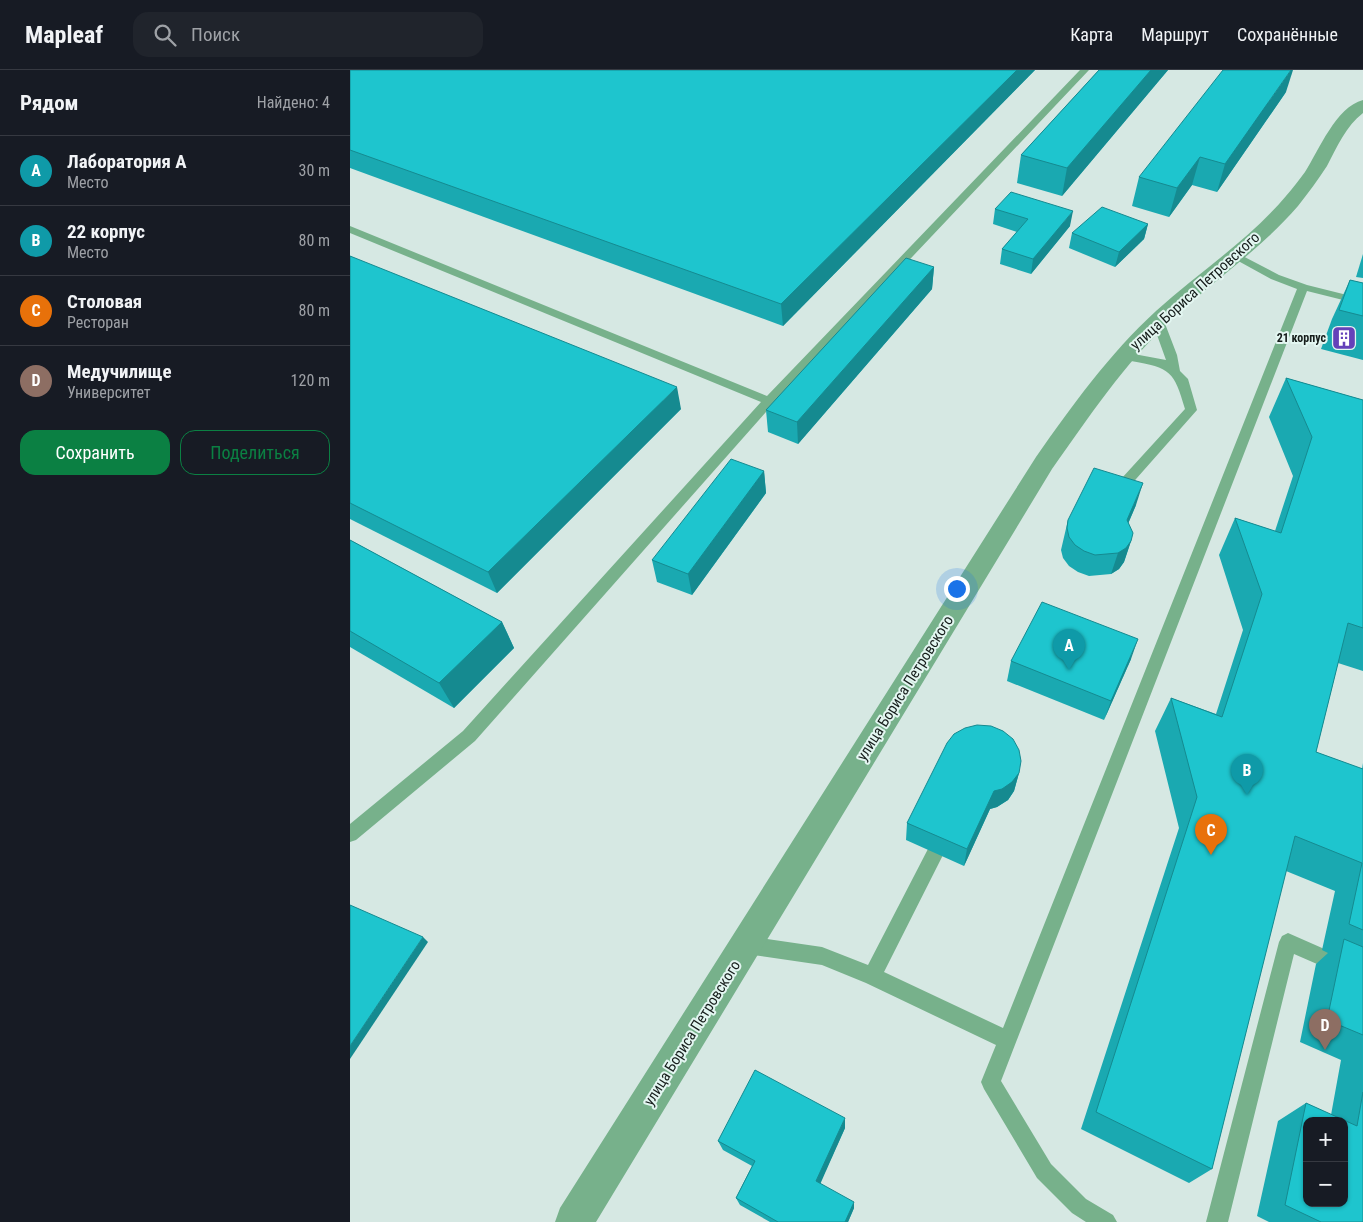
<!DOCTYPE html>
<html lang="ru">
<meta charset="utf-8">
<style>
:root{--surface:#171b24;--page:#20242c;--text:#f1f3f6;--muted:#9ea1a6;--line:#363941;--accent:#0b8043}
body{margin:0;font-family:"Roboto Condensed",sans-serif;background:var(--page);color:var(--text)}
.controls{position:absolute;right:15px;bottom:15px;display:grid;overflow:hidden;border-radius:10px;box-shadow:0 1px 4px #0004}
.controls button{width:45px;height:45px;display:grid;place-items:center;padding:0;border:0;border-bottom:1px solid var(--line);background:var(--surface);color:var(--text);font:25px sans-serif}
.you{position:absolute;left:606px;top:518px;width:18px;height:18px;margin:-12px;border:4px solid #fff;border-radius:50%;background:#1a73e8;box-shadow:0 0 0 8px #1a73e833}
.badge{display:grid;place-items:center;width:32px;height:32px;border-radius:50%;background:var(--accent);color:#fff;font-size:16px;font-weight:700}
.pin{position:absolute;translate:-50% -41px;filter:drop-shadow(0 1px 2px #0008)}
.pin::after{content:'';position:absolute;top:26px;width:18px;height:15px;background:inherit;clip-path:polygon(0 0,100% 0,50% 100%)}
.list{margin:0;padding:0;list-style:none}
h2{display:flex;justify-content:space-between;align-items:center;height:65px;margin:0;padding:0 20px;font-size:21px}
h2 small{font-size:16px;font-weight:400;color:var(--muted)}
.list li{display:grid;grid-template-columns:32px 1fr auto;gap:15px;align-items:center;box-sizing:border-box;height:70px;padding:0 20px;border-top:1px solid var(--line)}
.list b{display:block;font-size:19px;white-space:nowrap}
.list p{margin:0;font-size:16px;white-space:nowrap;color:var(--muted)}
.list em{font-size:16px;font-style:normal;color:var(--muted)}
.actions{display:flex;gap:10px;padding:15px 20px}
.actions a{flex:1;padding:11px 0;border:1px solid var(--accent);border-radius:15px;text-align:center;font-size:18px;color:var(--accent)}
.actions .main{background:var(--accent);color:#fff}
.icon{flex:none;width:28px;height:28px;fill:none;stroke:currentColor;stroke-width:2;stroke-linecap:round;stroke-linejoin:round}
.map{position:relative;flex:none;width:1013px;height:1152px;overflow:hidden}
header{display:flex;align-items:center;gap:30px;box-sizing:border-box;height:70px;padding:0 25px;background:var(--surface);border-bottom:1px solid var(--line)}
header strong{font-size:24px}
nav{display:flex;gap:28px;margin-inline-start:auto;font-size:18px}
.search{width:350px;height:45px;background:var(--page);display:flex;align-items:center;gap:12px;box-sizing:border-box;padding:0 18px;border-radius:15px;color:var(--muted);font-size:19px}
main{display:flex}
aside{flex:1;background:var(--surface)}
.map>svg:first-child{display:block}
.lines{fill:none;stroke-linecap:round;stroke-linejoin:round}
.service{fill:#77b18b;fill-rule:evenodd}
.tertiary{fill:#77b18b;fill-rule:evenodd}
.wall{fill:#1aa9b1}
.shaded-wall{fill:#158a90}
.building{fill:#1ec5ce;stroke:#158a90;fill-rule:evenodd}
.labels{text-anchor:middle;stroke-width:4;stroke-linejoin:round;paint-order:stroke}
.far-poi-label{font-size:12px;font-weight:bold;fill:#151c1a;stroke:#e3f6f1;text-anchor:end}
.street-label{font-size:15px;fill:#151c1a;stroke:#e3f6f1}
</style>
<header>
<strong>Mapleaf</strong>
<div class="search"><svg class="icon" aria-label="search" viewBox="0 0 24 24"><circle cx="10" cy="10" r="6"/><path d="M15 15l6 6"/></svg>Поиск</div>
<nav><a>Карта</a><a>Маршрут</a><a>Сохранённые</a></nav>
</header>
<main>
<aside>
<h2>Рядом<small>Найдено: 4</small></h2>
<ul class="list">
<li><span class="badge" style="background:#0f9aa8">A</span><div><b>Лаборатория А</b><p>Место</p></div><em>30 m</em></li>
<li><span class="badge" style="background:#0f9aa8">B</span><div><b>22 корпус</b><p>Место</p></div><em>80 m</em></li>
<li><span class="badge" style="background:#e8710a">C</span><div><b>Столовая</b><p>Ресторан</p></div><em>80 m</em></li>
<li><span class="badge" style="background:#8d6e63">D</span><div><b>Медучилище</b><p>Университет</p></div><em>120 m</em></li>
</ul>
<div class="actions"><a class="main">Сохранить</a><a>Поделиться</a></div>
</aside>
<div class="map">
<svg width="1013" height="1152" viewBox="0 0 1013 1152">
<rect width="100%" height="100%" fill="#d6e8e3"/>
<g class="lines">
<g class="service">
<polygon points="730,0 739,0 423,334 125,671 6,770 0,772 0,754 113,661 411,332 0,163 0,156 417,326"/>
<polygon points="885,182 929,205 957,215 1013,229 1013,235 957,221 651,1011 701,1094 736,1129 763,1145 767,1152 736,1152 722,1143 687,1108 634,1019 631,1012 646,975 516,913 472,895 396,884 390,881 387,875 390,869 396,866 472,877 518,895 579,777 585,775 591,777 594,783 534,902 653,958 947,219 921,209 881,187 880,185"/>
<path d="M808,247L814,251L827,285L830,301L838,309L847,340L771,426H761L759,423L761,420L835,339C824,301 821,298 781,291C776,290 771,290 767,286L773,282L816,290L802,251Z"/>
<polygon points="938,863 1013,896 1013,914 944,884 878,1152 856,1152 929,872 932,866"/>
</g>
<path class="tertiary" d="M1013,30V43C996,56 987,77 977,96C968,110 958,123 948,136C911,179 862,212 821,250C774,294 739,347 702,399L246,1152H205L210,1138L686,387C722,336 759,284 806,241C848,203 899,170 936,126C943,118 949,110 955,102C969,80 986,37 1013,30Z"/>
</g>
<g class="wall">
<polygon points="0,0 685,0 433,256 0,98"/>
<polygon points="749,0 818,0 712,126 667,113 671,85"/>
<polygon points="936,22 867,122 842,115 819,147 782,136 789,107"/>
<polygon points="645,139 720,156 681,204 650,194 652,179 667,162 643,154"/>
<polygon points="798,154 794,169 765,197 719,178 722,163"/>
<polygon points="1013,184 1013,208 1006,207"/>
<polygon points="0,186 331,339 147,523 0,449"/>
<polygon points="584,197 582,219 448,374 418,362 416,340"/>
<polygon points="1000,210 1013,213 1013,290 971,279 982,249"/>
<polygon points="936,308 1013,330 1013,601 988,593 966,682 1012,699 1013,693 1013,1152 919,1152 907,1146 928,1051 956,1033 981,1045 991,990 950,972 966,894 978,883 972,880 985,821 936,801 862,1099 839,1113 731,1059 829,758 805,661 821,628 866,644 893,560 869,485 885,448 925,461 943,406 919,347"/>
<polygon points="414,401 416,423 342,525 307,512 302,490"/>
<polygon points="786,435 778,454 781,471 774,492 769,499 761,504 739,506 728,502 719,496 713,488 711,480 718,450"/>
<polygon points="0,470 152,552 164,578 104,638 0,577"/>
<polygon points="781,589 754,650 657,611 661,591"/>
<polygon points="669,703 664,721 658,730 647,737 640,739 614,796 556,770 557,753"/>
<polygon points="495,1058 470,1113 504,1138 498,1152 420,1152 390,1135 386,1128 402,1096 373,1080 368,1071"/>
</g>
<g class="shaded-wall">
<polygon points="667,0 685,0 433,256 431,234"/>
<polygon points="801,0 818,0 712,126 717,98"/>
<polygon points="941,0 943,0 936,22 867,122 875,94"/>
<polygon points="850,87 842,115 819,147 827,118"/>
<polygon points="723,141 720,156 681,204 683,189"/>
<polygon points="798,154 794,169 765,197 769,182"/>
<polygon points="584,197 582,219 448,374 447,352"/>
<polygon points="327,317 331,339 147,523 138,502"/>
<polygon points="414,401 416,423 342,525 338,504"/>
<polygon points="793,413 786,435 770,472 777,450"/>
<polygon points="781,471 774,492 769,499 761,504 768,483"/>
<polygon points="152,552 164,578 104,638 89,613"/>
<polygon points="788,569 781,589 754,650 761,631"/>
<polygon points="669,703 664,721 658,730 647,737 640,739 614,796 617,779 644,721"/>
<polygon points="73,867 78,872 0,989 0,976"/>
<polygon points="495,1048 495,1058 468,1119 466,1111"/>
<polygon points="504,1132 504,1138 498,1152 495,1152"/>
</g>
<g class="building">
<polygon points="0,0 667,0 431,234 0,80"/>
<polygon points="749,0 801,0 717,98 671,85"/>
<polygon points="873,0 941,0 875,94 850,87 827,118 789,107"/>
<polygon points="661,122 723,141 683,189 652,179 678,149 645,139"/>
<polygon points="752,137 798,154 769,182 722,163"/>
<polygon points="0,186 327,317 138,502 0,433"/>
<polygon points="556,188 584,197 447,352 416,340"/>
<polygon points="1000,210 1013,213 1013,246 989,240"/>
<polygon points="936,308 1013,330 1013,558 998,553 966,682 1013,699 1013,860 999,854 1012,793 945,766 862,1099 746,1042 847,727 821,628 872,647 912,524 885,448 931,463 962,367"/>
<polygon points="381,389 414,401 338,504 302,490"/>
<polygon points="744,398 793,413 777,450 783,463 781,471 776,478 768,483 745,485 734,481 725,475 719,467 717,458 718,450"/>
<polygon points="0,470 152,552 89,613 0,561"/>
<polygon points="692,532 788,569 761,631 661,591"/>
<polygon points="627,655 641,656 653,661 663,669 669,680 671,691 669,703 662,712 652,719 644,721 617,779 557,753 597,673 604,664 615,658"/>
<polygon points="0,835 73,867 0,976"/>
<polygon points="994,869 1013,877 1013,965 977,950"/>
<polygon points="405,1000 495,1048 466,1111 504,1132 495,1152 428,1152 386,1128 405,1091 368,1071"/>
<path d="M1013,1022V1152H971L935,1135L956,1033L1007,1056ZM957,1051H994V1133H957Z"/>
</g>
<defs>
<symbol id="building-square" viewBox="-11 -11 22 22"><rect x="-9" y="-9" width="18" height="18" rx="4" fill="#6441b9" stroke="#e3f6f1"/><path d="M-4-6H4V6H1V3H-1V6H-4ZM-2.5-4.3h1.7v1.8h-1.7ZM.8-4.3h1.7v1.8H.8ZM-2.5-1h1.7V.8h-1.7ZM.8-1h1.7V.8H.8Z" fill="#fff"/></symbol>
</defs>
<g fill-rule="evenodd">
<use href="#building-square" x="980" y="254" width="28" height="28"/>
</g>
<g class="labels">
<g class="far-poi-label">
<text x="976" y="272">21 корпус</text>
</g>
<g class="street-label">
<text transform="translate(845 221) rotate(-42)" y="5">улица Бориса Петровского</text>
<text transform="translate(555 618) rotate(-58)" y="5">улица Бориса Петровского</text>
<text transform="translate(342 963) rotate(-58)" y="5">улица Бориса Петровского</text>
</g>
</g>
</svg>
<div class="controls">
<button>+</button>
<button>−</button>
</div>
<div class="you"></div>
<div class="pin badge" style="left:719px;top:600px;background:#0f9aa8">A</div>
<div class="pin badge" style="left:897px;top:725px;background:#0f9aa8">B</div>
<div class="pin badge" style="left:861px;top:785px;background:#e8710a">C</div>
<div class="pin badge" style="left:975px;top:980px;background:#8d6e63">D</div>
</div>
</main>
